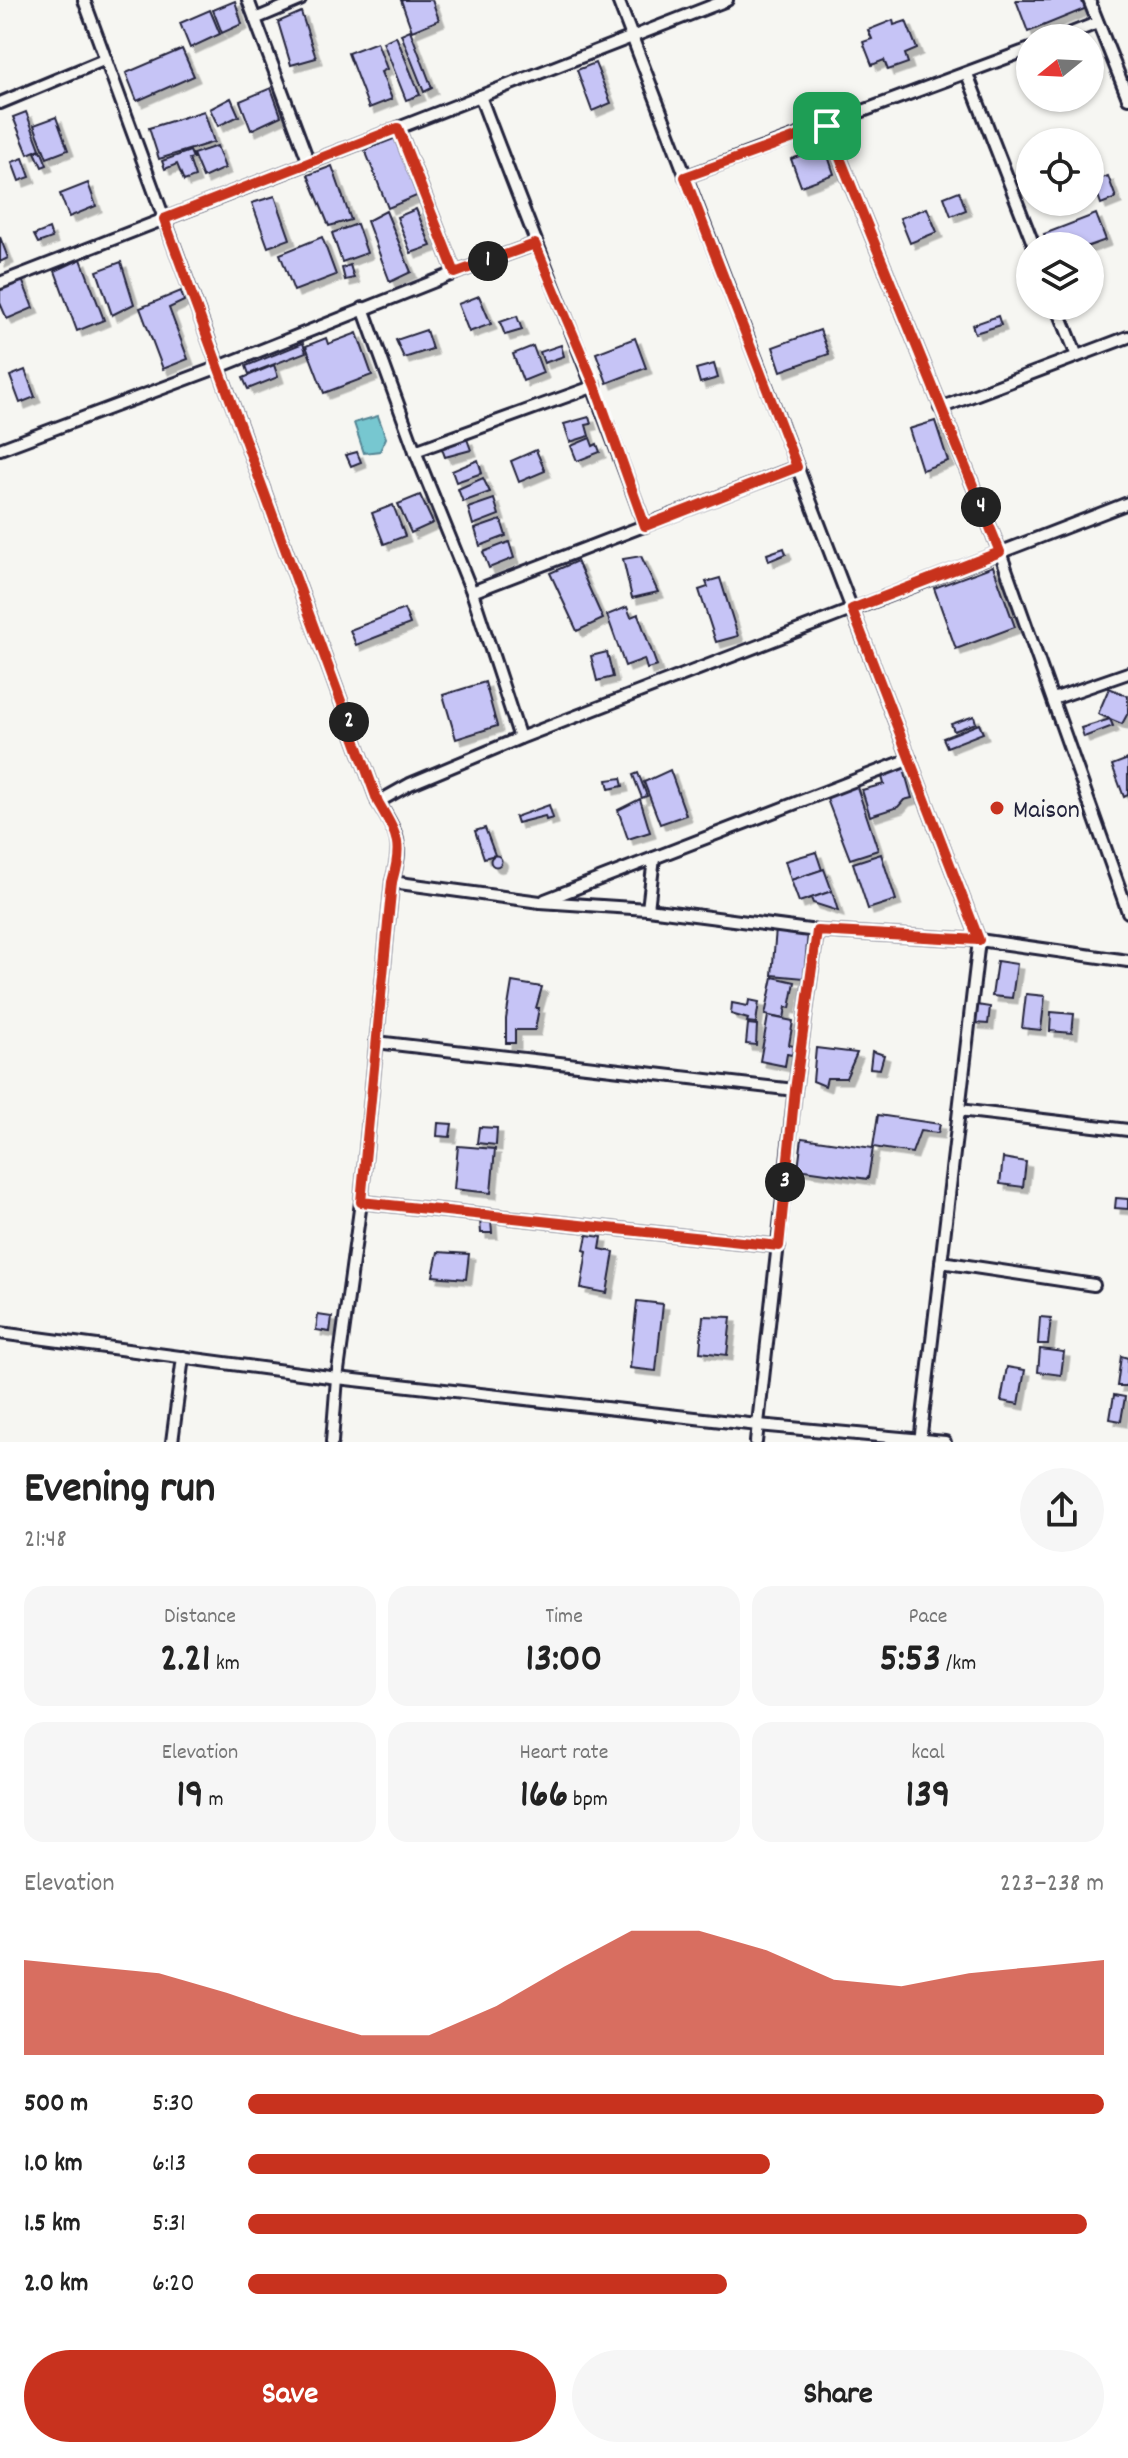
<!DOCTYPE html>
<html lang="en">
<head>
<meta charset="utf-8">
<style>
	:root { --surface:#fff; --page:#f6f6f6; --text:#222; --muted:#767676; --accent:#c8321e }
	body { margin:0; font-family:Dekko,sans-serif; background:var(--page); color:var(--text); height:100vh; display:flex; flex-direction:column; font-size:30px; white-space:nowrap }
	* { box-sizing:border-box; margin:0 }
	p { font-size:26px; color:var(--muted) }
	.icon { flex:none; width:44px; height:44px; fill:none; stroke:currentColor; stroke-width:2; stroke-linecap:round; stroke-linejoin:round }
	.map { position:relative; height:1442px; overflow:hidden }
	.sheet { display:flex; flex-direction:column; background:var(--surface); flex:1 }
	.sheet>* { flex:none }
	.needle { width:52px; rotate:252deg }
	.fabs { position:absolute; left:1016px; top:24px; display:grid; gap:16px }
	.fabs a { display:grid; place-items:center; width:88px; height:88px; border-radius:50%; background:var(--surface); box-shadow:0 2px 6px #0004; font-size:40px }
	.pin { position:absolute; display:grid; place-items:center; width:68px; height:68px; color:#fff; margin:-34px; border-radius:16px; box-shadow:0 4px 12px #0006 }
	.km { position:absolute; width:40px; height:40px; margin:-20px; border-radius:50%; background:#222; color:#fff; font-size:22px; line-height:40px; text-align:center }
	.round { display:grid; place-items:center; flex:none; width:84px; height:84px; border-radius:42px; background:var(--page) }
	.overview { display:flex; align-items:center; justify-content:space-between; height:136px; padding:0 24px }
	h1 { font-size:44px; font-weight:700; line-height:60px }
	.figures { display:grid; grid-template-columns:repeat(3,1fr); gap:12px; height:136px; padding:8px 24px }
	.figures div { display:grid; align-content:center; border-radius:20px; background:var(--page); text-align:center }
	.figures b { font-size:40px; font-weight:700 }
	.figures small { font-size:22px; font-weight:400 }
	.figures p { font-size:22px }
	.chart { height:224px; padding:16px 24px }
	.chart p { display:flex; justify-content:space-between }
	.chart svg { width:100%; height:144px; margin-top:8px; fill:var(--accent); opacity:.7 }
	.button { display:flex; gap:16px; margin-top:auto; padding:16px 24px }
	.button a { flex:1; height:92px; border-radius:48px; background:var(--accent); color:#fff; font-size:32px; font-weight:700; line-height:92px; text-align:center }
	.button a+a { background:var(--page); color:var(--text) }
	ul { padding:0 24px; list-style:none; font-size:26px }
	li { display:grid; grid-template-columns:128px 96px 1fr; align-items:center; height:60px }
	li i { height:20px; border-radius:10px; background:var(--accent) }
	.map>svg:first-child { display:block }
	.water { fill:#77c7d0; stroke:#558594; stroke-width:2 }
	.building { fill:#c6c4f6; stroke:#22223b; stroke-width:2; filter:url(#shadow) }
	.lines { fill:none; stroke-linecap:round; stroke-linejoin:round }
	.street-casing { stroke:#22223b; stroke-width:16 }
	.street { stroke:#f6f6f2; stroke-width:10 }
	.route-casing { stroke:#fff; stroke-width:16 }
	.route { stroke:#c8321e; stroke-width:10 }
	.poi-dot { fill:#c8321e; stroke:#f6f6f2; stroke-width:3 }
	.labels { text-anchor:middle; stroke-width:6; stroke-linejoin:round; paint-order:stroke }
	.poi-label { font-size:26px; fill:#22223b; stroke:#f6f6f2; text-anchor:start }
</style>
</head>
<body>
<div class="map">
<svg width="1128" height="1442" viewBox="0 0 1128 1442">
	<defs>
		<filter id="shadow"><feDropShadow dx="5.5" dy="5.5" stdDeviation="0" flood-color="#0004"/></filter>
	</defs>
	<rect width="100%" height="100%" fill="#f6f6f2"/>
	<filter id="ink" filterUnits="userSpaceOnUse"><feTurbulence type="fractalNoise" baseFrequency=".0125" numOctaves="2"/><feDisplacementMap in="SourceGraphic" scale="16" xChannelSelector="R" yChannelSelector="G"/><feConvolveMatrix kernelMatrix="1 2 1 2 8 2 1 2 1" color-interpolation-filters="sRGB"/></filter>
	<g filter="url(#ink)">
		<!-- water -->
		<polygon class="water" points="378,416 386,438 380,451 364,453 354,423"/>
		<!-- building -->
		<g class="building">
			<polygon points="401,0 432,0 439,20 412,31"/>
			<polygon points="1016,0 1084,0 1087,8 1028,32"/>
			<polygon points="235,1 242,24 222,33 213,10"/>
			<polygon points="210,10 220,34 190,48 180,23"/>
			<polygon points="301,12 316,58 291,65 278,22"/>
			<polygon points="893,20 894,25 906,21 917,49 905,54 908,63 888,70 884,60 872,65 863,42 872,39 868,30"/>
			<polygon points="410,30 432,88 424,92 401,34"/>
			<polygon points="396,36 420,95 406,100 383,42"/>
			<polygon points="377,42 387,69 381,72 392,99 369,108 348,53"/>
			<polygon points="182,49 194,76 137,101 126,73"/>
			<polygon points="595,63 611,103 592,111 577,70"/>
			<polygon points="271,88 281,116 251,130 240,101"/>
			<polygon points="231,98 239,116 218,126 210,109"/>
			<polygon points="204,111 214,142 159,159 149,128"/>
			<polygon points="26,112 40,149 28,154 13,117"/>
			<polygon points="56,117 68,150 47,158 34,125"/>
			<polygon points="396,138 419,195 388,208 365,150"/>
			<polygon points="217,146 225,168 203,178 193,154"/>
			<polygon points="825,147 834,174 801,186 791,159"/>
			<polygon points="41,150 47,165 42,167 35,152"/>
			<polygon points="190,151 193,158 189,159 195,177 184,181 177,164 165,169 162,161"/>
			<polygon points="23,158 30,177 19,181 12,162"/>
			<polygon points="332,166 351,220 329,226 308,175"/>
			<polygon points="1108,176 1116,198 1101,204 1093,181"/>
			<polygon points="88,183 96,206 69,217 60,194"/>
			<polygon points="959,191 966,210 951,216 944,197"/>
			<polygon points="275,196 290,239 268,247 252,203"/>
			<polygon points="927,208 937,232 910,243 900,218"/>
			<polygon points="416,209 431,246 411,253 397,217"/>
			<polygon points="386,211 411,272 390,282 367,221"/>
			<polygon points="1096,214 1106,240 1089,246 1049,246 1044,234"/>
			<polygon points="357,224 367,253 342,262 332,233"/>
			<polygon points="49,229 52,238 38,243 34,235"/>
			<polygon points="0,237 8,258 0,262"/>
			<polygon points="322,237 336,275 294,291 280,254"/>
			<polygon points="81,259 104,320 77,331 55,271"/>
			<polygon points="121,262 134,304 112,315 97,271"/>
			<polygon points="350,265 354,278 345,280 342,268"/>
			<polygon points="21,277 33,308 7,319 0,303 0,286"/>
			<polygon points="181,291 184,301 169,308 188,359 163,369 140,308"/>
			<polygon points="479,296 491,324 469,332 458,304"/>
			<polygon points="517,316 522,330 505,335 500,322"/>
			<polygon points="998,316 1001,325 975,333 972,325"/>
			<polygon points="426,330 432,349 404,358 396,340"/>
			<polygon points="820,330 829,354 781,371 773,347"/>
			<polygon points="357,333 372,375 324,393 306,346 326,338 328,344"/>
			<polygon points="635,338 646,368 607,383 596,353"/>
			<polygon points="303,343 306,352 249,374 246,366"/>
			<polygon points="561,345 564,356 544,363 540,352"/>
			<polygon points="533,346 543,373 523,381 513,354"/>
			<polygon points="714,364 718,378 700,383 696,369"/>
			<polygon points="274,365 278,377 248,389 243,378"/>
			<polygon points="25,370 35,397 20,403 10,376"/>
			<polygon points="589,417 591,424 586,425 589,436 570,442 564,424"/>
			<polygon points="935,421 948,461 922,470 909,429"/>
			<polygon points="590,438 593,446 597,444 600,452 577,461 571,446"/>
			<polygon points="467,439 471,450 445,457 441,446"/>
			<polygon points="536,450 545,471 519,482 511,461"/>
			<polygon points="357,452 361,462 351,466 346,455"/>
			<polygon points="478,460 482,473 456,482 452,471"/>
			<polygon points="483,478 490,492 463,502 458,489"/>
			<polygon points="420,495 433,523 411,533 398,504"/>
			<polygon points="494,499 499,515 473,525 468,508"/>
			<polygon points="393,505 405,536 384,544 372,513"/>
			<polygon points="501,520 506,536 480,546 475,529"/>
			<polygon points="509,542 514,558 489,568 483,552"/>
			<polygon points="784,548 786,554 769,561 767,554"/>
			<polygon points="641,556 658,592 632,598 623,559"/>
			<polygon points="577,561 603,619 577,631 550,573"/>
			<polygon points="993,566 1015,627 956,649 934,588"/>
			<polygon points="720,578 738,636 716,642 699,590 708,587 706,582"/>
			<polygon points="627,607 631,617 638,614 657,666 647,669 644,659 625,666 607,615"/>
			<polygon points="404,609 410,624 356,645 350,630"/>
			<polygon points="607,652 613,677 597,681 591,656"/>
			<polygon points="485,682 497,726 456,739 443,695"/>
			<polygon points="1109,688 1128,696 1128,713 1122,724 1098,714"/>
			<polygon points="974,716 976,723 954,731 951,724"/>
			<polygon points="1110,719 1113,726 1084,737 1081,728"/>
			<polygon points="979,724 983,733 947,747 943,738"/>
			<polygon points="1128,759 1128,795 1124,797 1112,765"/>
			<polygon points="907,765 909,772 905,773 912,798 904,800 898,807 870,816 862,790 884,784 881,773"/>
			<polygon points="670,770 686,815 660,824 644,782"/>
			<polygon points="638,773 647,796 642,798 633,775"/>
			<polygon points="621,778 623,786 609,789 607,780"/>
			<polygon points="856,784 878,850 850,859 825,794"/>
			<polygon points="640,799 650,832 628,839 618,810"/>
			<polygon points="549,805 553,818 546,820 545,816 517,823 515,817"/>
			<polygon points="485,828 495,855 484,858 475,831"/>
			<polygon points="816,852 822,870 791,880 785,861"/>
			<polygon points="881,854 896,900 868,909 853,863"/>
			<circle cx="496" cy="861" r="5.5"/>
			<polygon points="824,869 832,891 799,902 791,880"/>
			<polygon points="832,891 838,911 813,903 811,898"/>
			<polygon points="776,929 808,932 804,978 772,975"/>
			<polygon points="997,961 1017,964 1012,998 992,996"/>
			<polygon points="773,977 795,982 790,1008 786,1007 784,1019 765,1015"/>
			<polygon points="512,982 542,987 536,1008 539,1008 535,1030 515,1030 515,1043 506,1043 506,1019"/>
			<polygon points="1026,994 1045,996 1041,1030 1022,1028"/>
			<polygon points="749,1000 759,1002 756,1023 747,1022 748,1019 731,1014 732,1003 748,1006"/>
			<polygon points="977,1005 990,1007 988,1024 974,1023"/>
			<polygon points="1051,1012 1074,1014 1072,1033 1050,1031"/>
			<polygon points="768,1016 793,1021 789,1045 794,1046 792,1055 787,1054 785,1066 760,1061"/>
			<polygon points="748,1024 757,1025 756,1045 746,1044"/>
			<polygon points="816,1048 857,1053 846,1078 827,1078 825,1086 813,1081"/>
			<polygon points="872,1051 884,1055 880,1069 870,1068"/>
			<polygon points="878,1115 940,1124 938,1133 920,1131 912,1153 873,1147"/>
			<polygon points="438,1123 452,1124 450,1137 437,1136"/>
			<polygon points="479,1127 497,1128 496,1145 477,1143"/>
			<polygon points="802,1138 873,1148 868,1179 798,1169"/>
			<polygon points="458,1146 495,1149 491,1193 454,1189"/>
			<polygon points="1003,1158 1026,1162 1023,1187 1000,1184"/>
			<polygon points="1116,1198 1128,1199 1128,1209 1115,1208"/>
			<polygon points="480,1220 491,1220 492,1233 481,1233"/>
			<polygon points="587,1235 602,1237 600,1249 614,1252 607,1293 581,1288 587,1251 584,1250"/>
			<polygon points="438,1252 469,1254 466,1279 433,1276"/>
			<polygon points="637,1301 663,1304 656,1371 630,1368"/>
			<polygon points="318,1315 332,1317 330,1332 316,1330"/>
			<polygon points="703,1316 731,1317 727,1355 700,1352"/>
			<polygon points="1040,1317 1051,1318 1048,1344 1038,1344"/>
			<polygon points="1040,1349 1064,1352 1061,1375 1038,1372"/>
			<polygon points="1121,1356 1128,1358 1127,1386 1117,1386"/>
			<polygon points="1007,1367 1025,1370 1019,1404 1001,1401"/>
			<polygon points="1114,1395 1125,1397 1121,1421 1110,1419"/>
		</g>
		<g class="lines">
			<defs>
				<g id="street">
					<path d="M 84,0 L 378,802 C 399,837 403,843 392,882 L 361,1202 L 337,1378 L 332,1442"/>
					<polyline points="248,0 309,163"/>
					<polyline points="618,0 979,940 920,1442"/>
					<polyline points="1089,0 1128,98"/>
					<polyline points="255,19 300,0"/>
					<polyline points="1059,38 1097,23"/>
					<polyline points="967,74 1034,246"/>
					<path d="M 480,96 C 534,240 593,381 645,526"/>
					<polyline points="0,103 106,59"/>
					<polyline points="827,126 1000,552 1128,912"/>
					<polyline points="398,128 455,273"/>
					<polyline points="685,177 1030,49"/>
					<polyline points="0,283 727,0"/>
					<polyline points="1057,306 1077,356"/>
					<polyline points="363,308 415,451 472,592 520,738"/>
					<polyline points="940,408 1128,337"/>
					<polyline points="0,449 219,367 455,273 535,244"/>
					<polyline points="415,451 595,386"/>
					<polyline points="472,592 797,467"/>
					<polyline points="1053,699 1128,673"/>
					<polyline points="378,802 410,784 520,738 1128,503"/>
					<polyline points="392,882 540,902 648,909 817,931 979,940 1128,961"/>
					<polyline points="545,900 910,759"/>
					<polyline points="648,909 654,858"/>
					<polyline points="376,1042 795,1090"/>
					<polyline points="959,1110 1128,1130"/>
					<polyline points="361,1202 779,1246"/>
					<polyline points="941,1262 1094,1285"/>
					<polyline points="0,1333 337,1378 758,1425 945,1442"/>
					<polyline points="172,1442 183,1357"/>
					<polyline points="756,1442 795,1090 817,931"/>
				</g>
			</defs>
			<!-- street casing -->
			<use href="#street" class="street-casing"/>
			<!-- street -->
			<use href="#street" class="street"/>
		</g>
	</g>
	<g class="lines" filter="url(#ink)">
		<defs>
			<path id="route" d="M 827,126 L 1000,552 L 852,609 L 979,940 L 817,931 L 795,1090 L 779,1246 L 361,1202 L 392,882 C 403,843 398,837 378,802 L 164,219 L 398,128 L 455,273 L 535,244 L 595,386 L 645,526 L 797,467 L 685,177 Z"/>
		</defs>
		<!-- route casing -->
		<use href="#route" class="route-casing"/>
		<!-- route -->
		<use href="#route" class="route"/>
	</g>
	<!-- markers -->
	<circle class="poi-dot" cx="997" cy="808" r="8"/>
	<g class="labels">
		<!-- poi labels -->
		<g class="poi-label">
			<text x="1013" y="817">Maison</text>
		</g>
	</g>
</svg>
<div class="fabs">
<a><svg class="needle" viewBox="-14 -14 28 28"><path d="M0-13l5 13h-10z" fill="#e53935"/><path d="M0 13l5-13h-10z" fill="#767676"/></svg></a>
<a><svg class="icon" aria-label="locate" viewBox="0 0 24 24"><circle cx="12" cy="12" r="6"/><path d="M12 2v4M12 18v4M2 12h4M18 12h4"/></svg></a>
<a><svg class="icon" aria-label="layers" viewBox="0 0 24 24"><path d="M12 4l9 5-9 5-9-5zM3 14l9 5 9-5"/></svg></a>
</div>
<div class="pin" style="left:827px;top:126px;background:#1e9e55"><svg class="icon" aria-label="arrive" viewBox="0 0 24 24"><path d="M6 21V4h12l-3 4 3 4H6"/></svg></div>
<b class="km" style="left:488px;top:261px">1</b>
<b class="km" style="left:349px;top:722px">2</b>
<b class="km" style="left:785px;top:1182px">3</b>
<b class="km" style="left:981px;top:507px">4</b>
</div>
<section class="sheet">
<div class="overview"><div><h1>Evening run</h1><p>21:48</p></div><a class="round"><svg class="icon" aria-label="share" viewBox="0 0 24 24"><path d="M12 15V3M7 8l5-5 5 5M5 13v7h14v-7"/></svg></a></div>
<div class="figures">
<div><p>Distance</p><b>2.21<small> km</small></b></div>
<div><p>Time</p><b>13:00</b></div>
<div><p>Pace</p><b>5:53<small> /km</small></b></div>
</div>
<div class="figures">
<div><p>Elevation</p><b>19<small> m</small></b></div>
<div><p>Heart rate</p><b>166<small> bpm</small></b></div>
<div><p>kcal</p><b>139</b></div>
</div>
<div class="chart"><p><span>Elevation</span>223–238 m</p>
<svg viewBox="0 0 160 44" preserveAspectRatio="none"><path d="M0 44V15L10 17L20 19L30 25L40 32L50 38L60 38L70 29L80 17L90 6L100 6L110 12L120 21L130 23L140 19L150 17L160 15V44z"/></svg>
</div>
<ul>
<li><b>500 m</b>5:30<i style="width:100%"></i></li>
<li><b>1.0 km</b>6:13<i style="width:61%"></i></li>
<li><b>1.5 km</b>5:31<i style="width:98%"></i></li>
<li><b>2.0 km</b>6:20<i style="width:56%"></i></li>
</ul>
<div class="button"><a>Save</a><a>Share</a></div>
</section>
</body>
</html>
